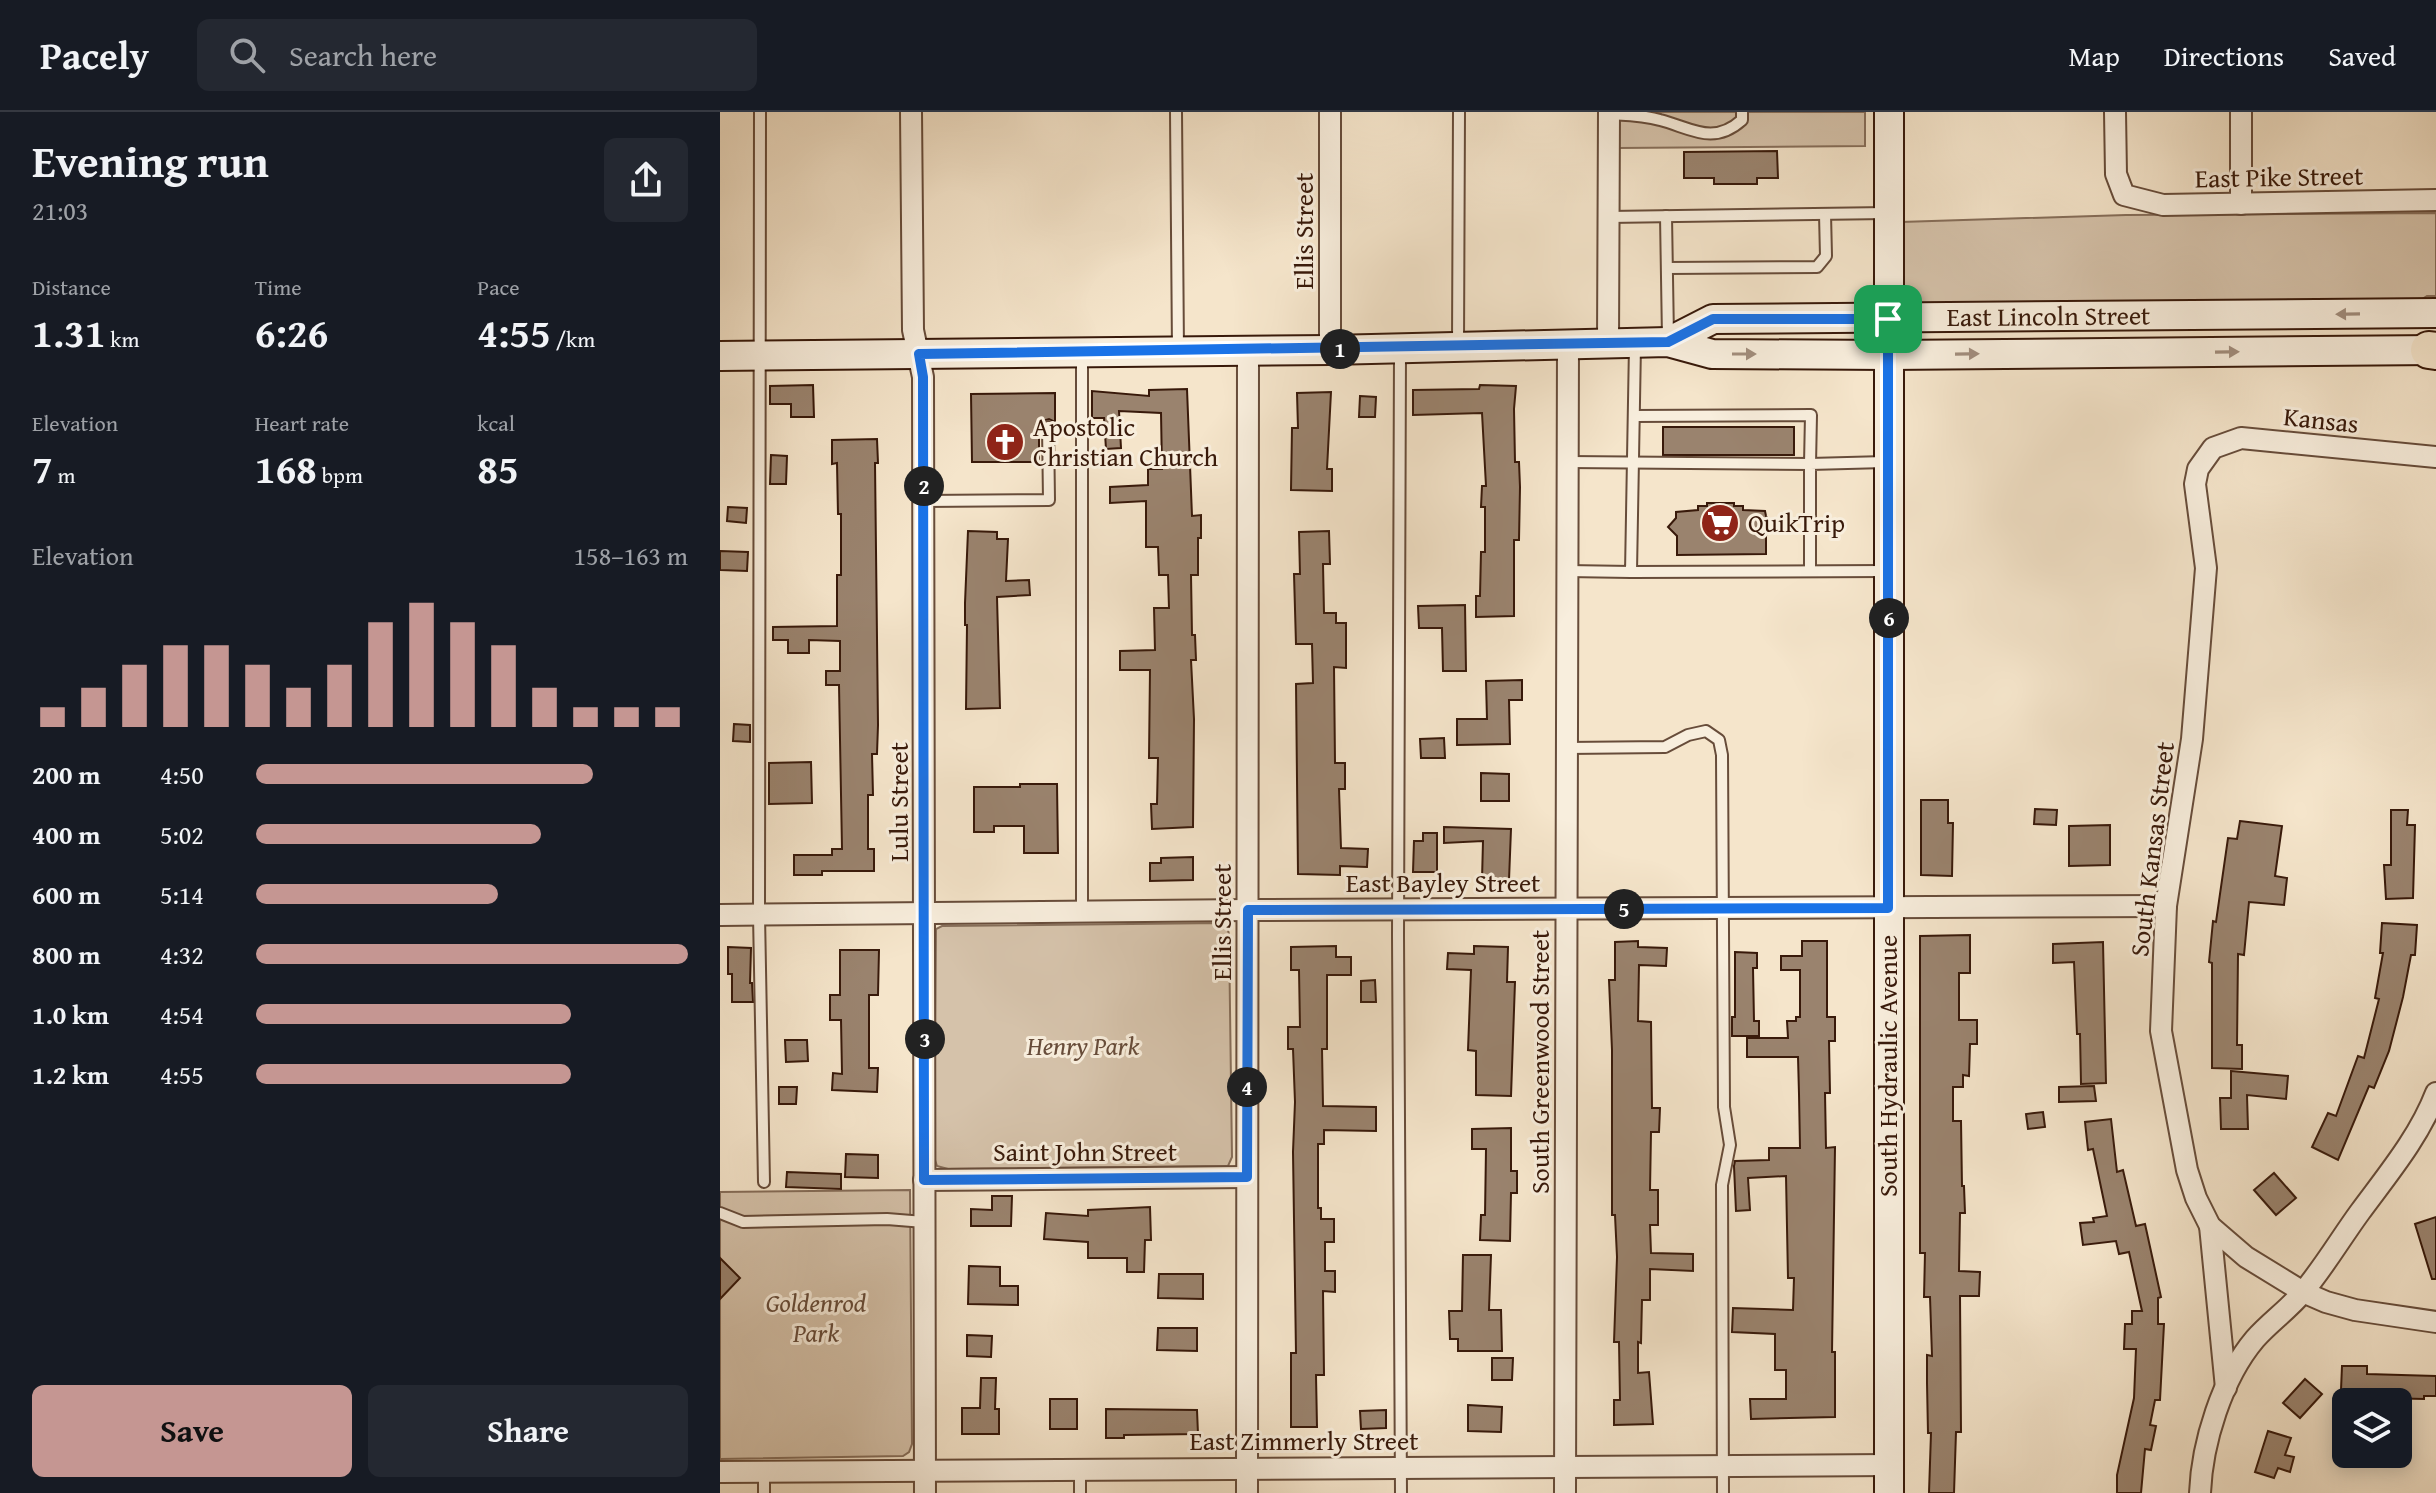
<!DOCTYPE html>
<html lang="en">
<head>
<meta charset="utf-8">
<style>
	:root { --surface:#171b24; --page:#242831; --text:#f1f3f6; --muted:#9ea1a6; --line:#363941; --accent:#c59692 }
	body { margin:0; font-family:"Gentium Book Plus",serif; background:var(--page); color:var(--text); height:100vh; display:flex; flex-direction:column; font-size:30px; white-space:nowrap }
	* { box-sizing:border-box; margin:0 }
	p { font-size:26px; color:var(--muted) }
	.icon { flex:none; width:44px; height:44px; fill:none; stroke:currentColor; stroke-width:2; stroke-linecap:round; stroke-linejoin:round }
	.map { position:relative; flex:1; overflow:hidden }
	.details { display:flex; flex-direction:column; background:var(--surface); width:720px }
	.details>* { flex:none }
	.tools { position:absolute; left:1612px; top:1276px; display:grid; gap:16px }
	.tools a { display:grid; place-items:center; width:80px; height:80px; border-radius:12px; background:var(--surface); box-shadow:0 4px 20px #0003; font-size:40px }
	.pin { position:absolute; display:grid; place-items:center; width:68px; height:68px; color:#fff; margin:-34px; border-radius:16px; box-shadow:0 4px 12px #0006 }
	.km { position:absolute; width:40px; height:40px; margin:-20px; border-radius:50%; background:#222; color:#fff; font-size:22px; line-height:40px; text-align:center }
	.round { display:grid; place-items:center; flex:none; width:84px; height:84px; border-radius:12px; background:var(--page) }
	.summary { display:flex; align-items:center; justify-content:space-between; height:136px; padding:0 32px }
	h1 { font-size:44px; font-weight:700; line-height:60px }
	.stats { display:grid; grid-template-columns:repeat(3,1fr); gap:12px; height:136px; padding:8px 32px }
	.stats div { display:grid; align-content:center }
	.stats b { font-size:40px; font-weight:700 }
	.stats small { font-size:22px; font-weight:400 }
	.stats p { font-size:22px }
	.chart { height:224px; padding:16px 32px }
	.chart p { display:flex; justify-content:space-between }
	.chart svg { width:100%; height:144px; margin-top:8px; stroke:var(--accent); stroke-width:6 }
	.primary-button { display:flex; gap:16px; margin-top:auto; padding:16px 32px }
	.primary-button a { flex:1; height:92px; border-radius:12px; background:var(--accent); color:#111; font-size:32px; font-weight:700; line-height:92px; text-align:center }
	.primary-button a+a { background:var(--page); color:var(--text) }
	ul { padding:0 32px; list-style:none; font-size:26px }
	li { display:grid; grid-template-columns:128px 96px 1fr; align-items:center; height:60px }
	li i { height:20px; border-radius:10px; background:var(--accent) }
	header { display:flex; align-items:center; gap:48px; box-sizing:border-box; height:112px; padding:0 40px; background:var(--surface); border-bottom:2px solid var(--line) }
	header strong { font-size:38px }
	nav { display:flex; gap:44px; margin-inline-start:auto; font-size:28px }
	.search { width:560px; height:72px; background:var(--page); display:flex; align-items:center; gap:20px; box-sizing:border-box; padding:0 28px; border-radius:12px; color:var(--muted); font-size:30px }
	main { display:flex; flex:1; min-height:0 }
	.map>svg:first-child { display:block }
	.green { fill:#d5c2aa; stroke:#866e5a; stroke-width:2 }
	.building { fill:#9a836e; stroke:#38190a; stroke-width:2 }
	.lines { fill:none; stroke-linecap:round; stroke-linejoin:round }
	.lane-casing { stroke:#674c3a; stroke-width:14 }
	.street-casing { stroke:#674c3a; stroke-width:24 }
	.secondary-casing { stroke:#38190a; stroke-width:32 }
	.highway-casing { stroke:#38190a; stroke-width:40 }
	.lane { stroke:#f8eedd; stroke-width:10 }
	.street { stroke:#f8eedd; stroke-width:20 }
	.secondary { stroke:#f8eedd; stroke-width:28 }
	.highway { stroke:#f5e5cb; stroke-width:36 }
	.oneway { fill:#a28e7e }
	.route-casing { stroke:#fff; stroke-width:16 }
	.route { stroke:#1a73e8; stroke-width:10 }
	.labels { text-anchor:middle; stroke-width:6; stroke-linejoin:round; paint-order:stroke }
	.street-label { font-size:26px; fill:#38190a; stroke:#f8eedd }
	.poi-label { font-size:26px; fill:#38190a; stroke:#f8eedd; text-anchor:start }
	.park-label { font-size:26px; font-style:italic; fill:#674c3a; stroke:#f8eedd }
</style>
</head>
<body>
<header>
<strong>Pacely</strong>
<div class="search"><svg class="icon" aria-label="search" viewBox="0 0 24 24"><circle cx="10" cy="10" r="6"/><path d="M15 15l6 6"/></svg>Search here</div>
<nav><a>Map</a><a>Directions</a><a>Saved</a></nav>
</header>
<main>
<section class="details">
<div class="summary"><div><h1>Evening run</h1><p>21:03</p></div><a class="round"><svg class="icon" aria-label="share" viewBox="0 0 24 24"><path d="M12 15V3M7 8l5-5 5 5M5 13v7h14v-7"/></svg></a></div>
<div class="stats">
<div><p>Distance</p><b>1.31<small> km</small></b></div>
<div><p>Time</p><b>6:26</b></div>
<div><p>Pace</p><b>4:55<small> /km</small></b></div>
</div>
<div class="stats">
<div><p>Elevation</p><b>7<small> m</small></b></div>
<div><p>Heart rate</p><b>168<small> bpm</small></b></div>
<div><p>kcal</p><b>85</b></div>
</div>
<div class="chart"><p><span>Elevation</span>158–163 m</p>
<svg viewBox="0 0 160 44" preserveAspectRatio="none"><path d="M5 44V38M15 44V32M25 44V25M35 44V19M45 44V19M55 44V25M65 44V32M75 44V25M85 44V12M95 44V6M105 44V12M115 44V19M125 44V32M135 44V38M145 44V38M155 44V38"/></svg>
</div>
<ul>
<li><b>200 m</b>4:50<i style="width:78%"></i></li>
<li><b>400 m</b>5:02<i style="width:66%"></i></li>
<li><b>600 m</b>5:14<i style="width:56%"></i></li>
<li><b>800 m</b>4:32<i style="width:100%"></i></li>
<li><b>1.0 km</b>4:54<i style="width:73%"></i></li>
<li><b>1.2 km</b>4:55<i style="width:73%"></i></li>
</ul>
<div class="primary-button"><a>Save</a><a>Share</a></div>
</section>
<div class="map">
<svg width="1716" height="1381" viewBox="0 0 1716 1381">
	<rect width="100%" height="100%" fill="#f5e5cb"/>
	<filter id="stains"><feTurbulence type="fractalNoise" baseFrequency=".0025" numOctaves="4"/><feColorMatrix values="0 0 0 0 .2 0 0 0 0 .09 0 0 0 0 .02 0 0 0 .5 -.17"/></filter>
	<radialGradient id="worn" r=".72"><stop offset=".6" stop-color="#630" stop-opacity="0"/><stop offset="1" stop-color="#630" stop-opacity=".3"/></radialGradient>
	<!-- green -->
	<g class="green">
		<polygon points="899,0 1145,0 1145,34 899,36"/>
		<polygon points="1716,101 1716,184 1707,184 1699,189 1202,192 1192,186 1183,175 1181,110 1406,103"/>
		<polygon points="502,811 507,815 509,822 512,1045 508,1054 228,1057 217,1054 214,1045 216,817 222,814"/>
		<polygon points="190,1078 192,1332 189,1340 183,1344 0,1347 0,1080"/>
	</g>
	<!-- building -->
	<g class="building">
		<polygon points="1057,39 1058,66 1037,66 1037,72 994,72 994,66 964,66 964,40"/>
		<polygon points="93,273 94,305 71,305 71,292 50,292 50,274"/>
		<polygon points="760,273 796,274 794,297 795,350 799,350 800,375 799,428 794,428 794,504 756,505 756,484 760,484 761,440 765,440 765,395 761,395 762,374 766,374 762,301 693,303 693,278 759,277"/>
		<polygon points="467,277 472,404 481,403 481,426 478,426 478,463 471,463 472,523 475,523 476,548 471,548 474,607 473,715 432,717 431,692 437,692 438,646 429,646 430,558 400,558 400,539 435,538 434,496 449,496 448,463 439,463 438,435 426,435 426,389 390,391 390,375 428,373 428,357 442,357 441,301 399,299 401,336 386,337 384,306 372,306 372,279 429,284 429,278"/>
		<polygon points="611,280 607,357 612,357 612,379 571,378 572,316 578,316 577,281"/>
		<polygon points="335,281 335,310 329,307 319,310 319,350 252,350 251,282"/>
		<polygon points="640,284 656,285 655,305 639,305"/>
		<rect x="943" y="315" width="131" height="28"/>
		<polygon points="157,327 158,351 155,351 158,613 157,642 152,642 153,683 148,683 148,737 154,737 154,759 102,759 102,763 74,763 74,743 112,743 112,737 122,737 119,573 106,573 106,559 120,559 120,529 89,528 89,541 68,541 68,528 53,528 53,515 117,514 117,463 121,463 121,402 118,402 117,351 112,352 112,328"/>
		<polygon points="51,343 67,344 66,372 50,372"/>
		<polygon points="987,391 1014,391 1014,394 1023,394 1023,398 1045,399 1046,404 1054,414 1046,423 1046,442 957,443 957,424 948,415 956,406 956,400 978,398 978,394 987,394"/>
		<polygon points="8,395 27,396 26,411 7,409"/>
		<polygon points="248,419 277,420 277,427 288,427 286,469 309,468 310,483 277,485 280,596 246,597 247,513 245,513 245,491"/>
		<polygon points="609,419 610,452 603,452 604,501 616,501 616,511 626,511 626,556 614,555 615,651 625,651 625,677 619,677 621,736 648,737 647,755 620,754 620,763 578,762 576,572 593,571 592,532 576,532 574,462 580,462 579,420"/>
		<polygon points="0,439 28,440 27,459 0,458"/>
		<polygon points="745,493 746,559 723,559 722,516 699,516 698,494"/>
		<polygon points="802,568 802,588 789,588 790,632 737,633 737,607 767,607 766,569"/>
		<polygon points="14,612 30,613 30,630 13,629"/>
		<polygon points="724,626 725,646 701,646 700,627"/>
		<polygon points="91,650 92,691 49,692 49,651"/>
		<polygon points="761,661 789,662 789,689 761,689"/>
		<polygon points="300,672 337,672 338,741 304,741 304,714 274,714 274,720 254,720 254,675 300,675"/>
		<polygon points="1201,688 1228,688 1228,711 1233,711 1232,764 1201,763"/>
		<polygon points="1315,697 1337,698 1336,713 1314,712"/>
		<polygon points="1671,698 1688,698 1687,713 1695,713 1693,786 1666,787 1664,753 1671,753"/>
		<polygon points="1520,709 1562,714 1555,764 1567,766 1564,793 1529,790 1524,843 1518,842 1517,933 1522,933 1522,957 1492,956 1492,851 1489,850 1493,809 1496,810 1508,726 1517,727"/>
		<polygon points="1390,713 1390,753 1349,754 1349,714"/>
		<polygon points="724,715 791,717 789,768 762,768 763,729 724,731"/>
		<polygon points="703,721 717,721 717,760 693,760 694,729 703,729"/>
		<polygon points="473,745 473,768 430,769 430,751 441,751 441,746"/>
		<polygon points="1662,811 1697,813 1695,843 1691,843 1683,885 1669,939 1654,976 1649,974 1618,1048 1592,1035 1608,1001 1616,1004 1638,944 1644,946 1659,887 1655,886 1663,841 1660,841"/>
		<polygon points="1250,823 1250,861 1239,861 1239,908 1257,908 1257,932 1250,932 1249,964 1243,963 1243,975 1233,975 1233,1009 1241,1009 1242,1074 1244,1074 1245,1101 1240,1101 1239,1159 1260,1160 1259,1184 1240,1184 1241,1320 1236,1320 1234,1381 1209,1381 1211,1321 1208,1321 1207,1271 1207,1243 1212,1244 1210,1185 1204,1185 1205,1141 1200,1141 1200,824"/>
		<polygon points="918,829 918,835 947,836 946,854 919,853 918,909 931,910 932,996 940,996 939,1020 931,1020 930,1078 938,1078 938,1113 930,1113 931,1141 973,1142 973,1159 930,1157 930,1188 922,1188 921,1231 918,1230 918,1261 929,1260 933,1312 894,1313 894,1288 900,1288 899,1230 894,1230 897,1145 895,1103 892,1103 892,938 889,868 895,868 895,830"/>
		<polygon points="1082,829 1107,829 1107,905 1115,905 1115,929 1109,929 1110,981 1105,981 1106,1036 1115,1035 1112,1240 1115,1240 1115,1305 1031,1307 1030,1287 1066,1287 1066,1258 1055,1258 1055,1222 1012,1220 1013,1196 1073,1198 1074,1166 1068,1166 1066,1064 1028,1066 1030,1098 1016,1099 1014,1054 1015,1049 1049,1048 1049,1036 1080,1036 1079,982 1078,945 1027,945 1027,926 1068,926 1067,909 1076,909 1076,905 1080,905 1080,858 1061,858 1061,844 1082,844"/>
		<polygon points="1383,830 1386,971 1361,972 1360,922 1357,922 1354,850 1333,851 1333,832"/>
		<polygon points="616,834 616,845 631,845 631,863 607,863 607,937 602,937 603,994 656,995 656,1019 604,1018 604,1032 598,1032 598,1096 601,1096 601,1107 614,1107 614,1130 605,1130 605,1159 615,1159 615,1180 603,1179 604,1263 596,1263 597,1315 571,1315 571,1241 576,1241 573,1040 575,990 573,937 568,937 568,915 580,915 579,858 571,858 571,835"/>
		<polygon points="754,834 788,835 787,870 795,870 791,984 756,983 756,939 748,938 751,858 727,857 728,841 754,842"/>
		<polygon points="8,835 31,836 30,871 32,871 33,890 12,890 12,862 8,862"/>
		<polygon points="120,838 159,838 158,883 149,883 149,956 158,956 157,980 112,978 113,961 122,962 121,908 110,908 110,883 120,883"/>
		<polygon points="1015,840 1037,841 1037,856 1033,856 1034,909 1039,909 1039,924 1012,924 1012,905 1015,905"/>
		<polygon points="655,868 656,890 641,890 641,869"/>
		<polygon points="65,928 87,928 88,949 66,950"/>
		<polygon points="1511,959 1568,964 1566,987 1527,983 1528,1017 1501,1017 1500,986 1511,986"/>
		<polygon points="1374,974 1376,989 1339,990 1339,975"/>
		<polygon points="59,975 77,975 76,992 59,992"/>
		<polygon points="1323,1000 1325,1015 1308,1017 1306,1002"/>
		<polygon points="1391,1007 1397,1060 1403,1058 1416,1114 1425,1112 1441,1185 1438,1186 1438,1212 1444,1212 1440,1288 1435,1288 1430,1313 1436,1314 1431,1338 1425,1337 1421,1381 1397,1381 1397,1363 1414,1286 1416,1237 1404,1237 1405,1212 1412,1212 1412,1199 1422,1199 1409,1140 1399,1142 1396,1129 1363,1133 1360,1111 1374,1110 1373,1106 1387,1104 1373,1037 1368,1038 1365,1010"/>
		<polygon points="791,1016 791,1059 797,1059 797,1081 791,1081 790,1129 760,1128 761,1103 765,1103 766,1037 752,1037 752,1017"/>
		<polygon points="126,1042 158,1043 158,1066 125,1065"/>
		<polygon points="67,1060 121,1062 121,1077 66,1075"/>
		<polygon points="1554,1061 1576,1086 1556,1103 1534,1078"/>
		<polygon points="272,1084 292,1084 291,1114 251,1114 251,1097 272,1098"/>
		<polygon points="430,1095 431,1128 425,1128 424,1160 407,1160 407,1146 368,1146 368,1130 324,1127 326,1101 368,1104 368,1098"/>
		<polygon points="1716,1105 1716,1167 1712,1167 1695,1112"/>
		<polygon points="743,1143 771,1143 769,1198 781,1198 782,1239 738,1239 738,1227 730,1227 729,1199 742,1199"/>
		<polygon points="0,1146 20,1166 0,1187"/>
		<polygon points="249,1154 280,1155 280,1174 298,1174 298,1193 248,1192"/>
		<polygon points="439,1162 483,1162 483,1187 438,1186"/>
		<polygon points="438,1216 477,1216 477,1239 437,1238"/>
		<polygon points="247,1223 272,1224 271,1245 247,1244"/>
		<polygon points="772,1246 793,1246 792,1268 772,1268"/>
		<polygon points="1622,1254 1647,1254 1647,1262 1716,1264 1716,1284 1704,1284 1704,1287 1663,1286 1663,1279 1621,1278"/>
		<polygon points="261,1266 276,1266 275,1297 279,1297 279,1322 242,1322 242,1296 260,1296"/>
		<polygon points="1585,1267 1602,1282 1580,1306 1563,1291"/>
		<rect x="330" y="1287" width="27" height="30"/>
		<polygon points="748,1293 782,1295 781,1320 748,1319"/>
		<polygon points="386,1297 477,1298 478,1322 404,1323 404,1326 386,1326"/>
		<polygon points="666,1298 666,1316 641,1317 640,1299"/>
		<polygon points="1548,1319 1571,1326 1565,1343 1574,1345 1570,1360 1558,1356 1554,1366 1535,1360"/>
	</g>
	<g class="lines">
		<defs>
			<g id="lane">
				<polyline points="40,0 39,803 44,1070"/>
				<polyline points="456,0 458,238"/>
				<path d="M 889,2 C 906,3 923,3 940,8 C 971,16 993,34 1022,8 L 1022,0"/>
				<polyline points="946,104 948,226"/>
				<polyline points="889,105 1167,101"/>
				<polyline points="947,156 1097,155 1106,144 1105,102"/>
				<polyline points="738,232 739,0"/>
				<polyline points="680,239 678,823 681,1381"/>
				<polyline points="362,242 362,800"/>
				<polyline points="848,350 1090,352 1091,303 914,304"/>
				<polyline points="204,389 329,388 328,315"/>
				<polyline points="847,459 911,460 915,233"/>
				<polyline points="1090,459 1090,352 1165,350"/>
				<polyline points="911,460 1165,459"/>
				<polyline points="847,636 945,635 968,623 986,619 999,628 1002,643 1004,995 1010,1033 1002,1073 1003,1381"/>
				<polyline points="0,1101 23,1110 167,1107 204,1110"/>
				<polyline points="360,1357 360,1381"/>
				<polyline points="44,1360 44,1381"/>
			</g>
			<g id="street">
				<polyline points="191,0 193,218 203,265 205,1381"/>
				<polyline points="1395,0 1396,62 1404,83 1443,93 1716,88"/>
				<polyline points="1521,0 1521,92"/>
				<polyline points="888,231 889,0"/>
				<polyline points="610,238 610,0"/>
				<polyline points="1716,345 1521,326 1493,336 1478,357 1475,372 1486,456 1472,627 1446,794 1441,919 1467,1058 1476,1086 1490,1114 1526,1145 1583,1180 1606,1190 1635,1198 1716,1210"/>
				<polyline points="0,803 528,798 1446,794"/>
				<polyline points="204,1068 527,1065"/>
				<polyline points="1490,1114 1506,1276"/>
				<polyline points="0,1360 1169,1353"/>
				<polyline points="527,1381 528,238"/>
				<polyline points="845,1381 848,232"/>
				<path d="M 1480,1381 C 1482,1331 1502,1266 1535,1227 C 1550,1210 1569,1197 1583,1180 C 1604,1155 1621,1126 1640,1100 C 1668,1062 1699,1025 1716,981"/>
			</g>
			<g id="secondary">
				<polyline points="1169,0 1169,1381"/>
				<path id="s1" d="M 948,230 L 993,207 L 1716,201"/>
				<polyline points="0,244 610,238 948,230 992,242 1169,243 1716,238"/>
			</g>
			<polyline id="highway" points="1709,238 1716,239"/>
		</defs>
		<!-- lane casing -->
		<use href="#lane" class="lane-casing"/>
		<!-- street casing -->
		<use href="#street" class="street-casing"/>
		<!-- secondary casing -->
		<use href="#secondary" class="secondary-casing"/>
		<!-- highway casing -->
		<use href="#highway" class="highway-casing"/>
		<!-- lane -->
		<use href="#lane" class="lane"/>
		<!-- street -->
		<use href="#street" class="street"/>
		<!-- secondary -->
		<use href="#secondary" class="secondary"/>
		<!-- highway -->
		<use href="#highway" class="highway"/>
	</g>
	<!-- one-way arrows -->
	<defs><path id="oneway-solid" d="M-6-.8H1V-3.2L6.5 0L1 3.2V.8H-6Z" transform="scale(2)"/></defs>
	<g class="oneway">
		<use href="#oneway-solid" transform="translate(1628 202) rotate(179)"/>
		<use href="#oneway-solid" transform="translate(1507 240) rotate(-1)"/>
		<use href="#oneway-solid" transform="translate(1024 242)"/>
		<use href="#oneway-solid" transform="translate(1247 242) rotate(-1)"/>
	</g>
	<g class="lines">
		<defs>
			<polygon id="route" points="993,207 1168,207 1168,796 528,798 527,1065 204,1068 203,265 199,242 948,230"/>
		</defs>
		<!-- route casing -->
		<use href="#route" class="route-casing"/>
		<!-- route -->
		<use href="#route" class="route"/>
	</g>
	<!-- icons -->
	<defs>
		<symbol id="church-disc" viewBox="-11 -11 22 22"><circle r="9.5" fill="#8f2418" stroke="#f8eedd"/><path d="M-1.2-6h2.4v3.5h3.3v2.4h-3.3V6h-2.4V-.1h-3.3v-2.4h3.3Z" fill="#fff"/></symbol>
		<symbol id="supermarket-disc" viewBox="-11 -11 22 22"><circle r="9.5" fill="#8f2418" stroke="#f8eedd"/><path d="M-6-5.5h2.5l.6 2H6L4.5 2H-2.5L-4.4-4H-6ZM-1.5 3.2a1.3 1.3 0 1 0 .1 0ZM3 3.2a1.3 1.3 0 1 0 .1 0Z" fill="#fff"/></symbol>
	</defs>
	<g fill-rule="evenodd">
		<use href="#church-disc" x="263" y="308" width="44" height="44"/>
		<use href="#supermarket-disc" x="978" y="389" width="44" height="44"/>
	</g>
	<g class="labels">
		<!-- street labels -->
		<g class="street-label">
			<text transform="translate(1559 65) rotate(-1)" y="9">East Pike Street</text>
			<text transform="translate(584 119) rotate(-90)" y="9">Ellis Street</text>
			<text dy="9" stroke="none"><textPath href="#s1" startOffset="386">East Lincoln Street</textPath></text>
			<text transform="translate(1601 308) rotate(6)" y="9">Kansas</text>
			<text transform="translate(179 690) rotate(-90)" y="9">Lulu Street</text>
			<text transform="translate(1432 737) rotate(-83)" y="9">South Kansas Street</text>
			<text x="723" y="780">East Bayley Street</text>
			<text transform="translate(502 810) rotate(-90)" y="9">Ellis Street</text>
			<text transform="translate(820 950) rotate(-90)" y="9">South Greenwood Street</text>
			<text transform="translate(1168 954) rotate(-90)" y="9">South Hydraulic Avenue</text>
			<text x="365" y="1049">Saint John Street</text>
			<text x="584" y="1338">East Zimmerly Street</text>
		</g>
		<!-- poi labels -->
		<g class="poi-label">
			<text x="313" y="324">Apostolic<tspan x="313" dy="30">Christian Church</tspan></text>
			<text x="1028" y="420">QuikTrip</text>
		</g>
		<!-- park labels -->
		<g class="park-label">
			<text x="363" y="943">Henry Park</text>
			<text x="96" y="1200">Goldenrod<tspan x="96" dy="30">Park</tspan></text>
		</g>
	</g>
	<rect width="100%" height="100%" filter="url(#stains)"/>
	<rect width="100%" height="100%" fill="url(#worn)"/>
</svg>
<div class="tools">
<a><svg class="icon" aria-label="layers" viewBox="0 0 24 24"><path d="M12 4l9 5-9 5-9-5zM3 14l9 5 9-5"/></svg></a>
</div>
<div class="pin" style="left:1168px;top:207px;background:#1e9e55"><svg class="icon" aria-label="arrive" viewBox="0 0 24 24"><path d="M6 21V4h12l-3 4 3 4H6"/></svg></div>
<b class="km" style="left:620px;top:237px">1</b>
<b class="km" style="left:204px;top:374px">2</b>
<b class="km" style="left:205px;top:927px">3</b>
<b class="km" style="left:527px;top:975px">4</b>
<b class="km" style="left:904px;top:797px">5</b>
<b class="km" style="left:1169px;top:506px">6</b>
</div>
</main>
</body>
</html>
